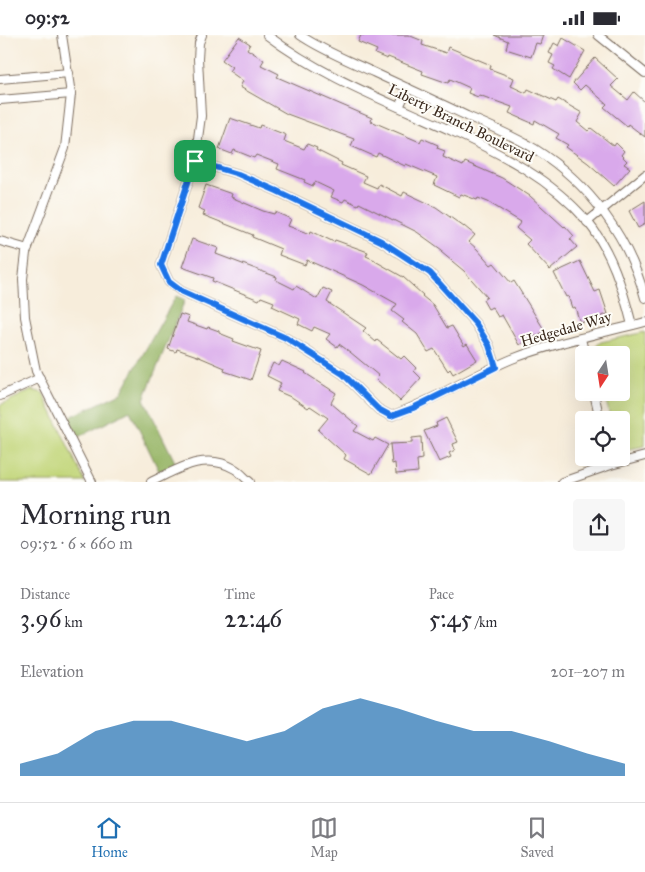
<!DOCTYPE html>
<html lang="en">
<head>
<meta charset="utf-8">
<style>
	:root { --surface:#fff; --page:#f7f7f7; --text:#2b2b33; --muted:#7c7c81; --line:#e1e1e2; --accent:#1f6fb2 }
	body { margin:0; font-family:"IM FELL Great Primer",serif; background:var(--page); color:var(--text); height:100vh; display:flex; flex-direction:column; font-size:19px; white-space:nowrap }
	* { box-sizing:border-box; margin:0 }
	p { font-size:16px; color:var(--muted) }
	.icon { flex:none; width:28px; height:28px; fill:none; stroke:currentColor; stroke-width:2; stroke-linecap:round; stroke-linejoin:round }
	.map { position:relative; height:447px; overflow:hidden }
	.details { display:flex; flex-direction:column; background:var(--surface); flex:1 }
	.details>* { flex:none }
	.needle { width:32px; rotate:192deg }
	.tools { position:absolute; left:575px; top:311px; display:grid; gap:10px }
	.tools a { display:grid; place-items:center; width:55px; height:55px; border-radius:5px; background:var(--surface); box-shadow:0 5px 20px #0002; font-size:25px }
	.pin { position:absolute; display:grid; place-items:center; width:42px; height:42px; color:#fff; margin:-21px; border-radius:10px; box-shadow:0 2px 8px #0006 }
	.round { display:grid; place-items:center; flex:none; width:52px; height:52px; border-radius:5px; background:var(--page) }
	.overview { display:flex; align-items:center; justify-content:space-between; height:85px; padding:0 20px }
	h1 { font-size:28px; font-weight:600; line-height:38px }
	.stats { display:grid; grid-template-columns:repeat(3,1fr); gap:8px; height:85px; padding:5px 20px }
	.stats div { display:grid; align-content:center }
	.stats b { font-size:25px; font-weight:600 }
	.stats small { font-size:14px; font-weight:400 }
	.stats p { font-size:14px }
	.chart { height:140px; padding:10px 20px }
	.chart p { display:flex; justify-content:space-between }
	.chart svg { width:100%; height:90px; margin-top:5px; fill:var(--accent); opacity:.7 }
	.status { display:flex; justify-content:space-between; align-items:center; height:35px; padding:0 25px; background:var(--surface); direction:ltr }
	.status svg { height:14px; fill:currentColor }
	.dock { display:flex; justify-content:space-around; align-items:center; height:70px; border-top:1px solid var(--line); background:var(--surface); font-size:14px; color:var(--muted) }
	.dock a { display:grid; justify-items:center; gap:2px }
	.dock .selected { color:var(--accent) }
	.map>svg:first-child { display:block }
	.green { fill:#c1d578; stroke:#7e804b }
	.forest { fill:#98b668; stroke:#6a7043 }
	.building { fill:#d9a9eb }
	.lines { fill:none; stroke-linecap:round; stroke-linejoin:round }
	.street-casing { stroke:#7d6e60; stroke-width:10 }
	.street { stroke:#fff; stroke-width:8 }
	.route-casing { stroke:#fff; stroke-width:10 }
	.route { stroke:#1a73e8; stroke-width:6 }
	.labels { text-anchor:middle; stroke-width:4; stroke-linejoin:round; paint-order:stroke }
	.street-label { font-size:15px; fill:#3b2a1e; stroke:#fdfcf7 }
</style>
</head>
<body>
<div class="status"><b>09:52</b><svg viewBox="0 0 49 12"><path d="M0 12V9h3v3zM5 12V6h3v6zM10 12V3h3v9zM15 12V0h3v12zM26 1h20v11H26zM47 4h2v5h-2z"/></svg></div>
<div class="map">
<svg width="645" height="447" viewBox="0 0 645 447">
	<rect width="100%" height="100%" fill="#fdfcf7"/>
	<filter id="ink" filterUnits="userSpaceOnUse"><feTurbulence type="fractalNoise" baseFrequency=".02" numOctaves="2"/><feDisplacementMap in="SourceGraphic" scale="10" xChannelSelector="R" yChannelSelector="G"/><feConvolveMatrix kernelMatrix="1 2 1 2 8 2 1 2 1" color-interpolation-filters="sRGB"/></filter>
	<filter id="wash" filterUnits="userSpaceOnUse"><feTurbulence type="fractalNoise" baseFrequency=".0096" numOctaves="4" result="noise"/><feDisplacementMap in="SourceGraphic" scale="20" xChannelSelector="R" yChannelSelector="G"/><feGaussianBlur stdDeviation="1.12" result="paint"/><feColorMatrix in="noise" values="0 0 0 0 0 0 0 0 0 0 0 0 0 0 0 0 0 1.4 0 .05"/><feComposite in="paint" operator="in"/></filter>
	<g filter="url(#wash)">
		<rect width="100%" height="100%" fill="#f7eddb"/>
		<!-- green -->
		<g class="green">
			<path d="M 645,297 L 645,411 L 624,415 L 621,414 L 621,385 L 611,385 L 604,358 L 621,358 L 621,320 L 596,320 C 594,314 596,310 601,307 Z"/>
			<polygon points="32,355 43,358 85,447 0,447 0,370"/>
		</g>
		<!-- forest -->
		<polygon class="forest" points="176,261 185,265 144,364 177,431 161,440 130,376 78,402 68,383 121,358"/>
		<g id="blocks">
			<!-- building -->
			<g class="building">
				<polygon points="361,0 408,0 423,6 422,10 446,18 448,12 491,30 490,34 514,43 511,51 526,58 528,54 556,67 558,64 582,78 577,87 588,96 591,93 614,111 616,108 624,116 621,120 627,126 624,129 630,133 614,151 588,128 566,112 568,110 556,103 559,99 535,85 534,89 509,78 512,72 479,60 478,62 468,58 470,53 450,44 448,48 422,39 423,36 388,22 387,24 375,19 377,15 358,7"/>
				<polygon points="494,0 543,0 540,9 536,8 531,22 506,14 508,6"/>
				<polygon points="239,2 250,9 247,14 264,25 261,30 279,39 277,42 372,83 371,86 420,107 422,103 438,110 437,113 445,116 443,122 463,131 465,127 502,143 530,161 564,192 565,191 574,201 570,204 577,212 550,235 526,209 530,205 516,193 521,187 488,167 478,163 477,165 461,159 459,162 434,150 437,142 406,129 405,131 378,118 376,122 351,111 354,104 287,79 240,52 243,46 229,36 232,32 222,25"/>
				<polygon points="563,3 585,16 569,44 553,34 555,31 549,28 553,20 549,18 554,8 559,11"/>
				<polygon points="595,23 618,44 611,51 628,65 634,57 645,67 645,102 628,89 627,91 604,72 607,69 585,50 580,55 573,48"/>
				<polygon points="230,83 259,93 260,90 286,100 284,106 304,114 307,109 317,113 316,115 342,128 341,130 366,141 363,147 377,153 379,149 402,161 404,157 436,172 464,192 464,191 475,200 469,207 477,214 491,230 494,228 511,248 514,246 545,296 519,310 502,280 498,282 492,272 488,274 483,265 487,262 464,236 441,217 442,215 417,197 359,168 358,170 345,164 343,167 331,162 334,156 315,147 313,151 304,147 305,145 277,134 279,129 256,120 254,123 234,115 232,119 219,114"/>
				<polygon points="206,150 232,159 231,162 263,176 274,179 275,177 291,184 288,191 310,199 311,196 334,207 335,205 368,217 366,221 375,225 375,226 403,242 423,260 422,261 433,270 447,293 452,291 464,311 467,309 477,325 453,339 450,334 448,336 434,314 428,317 417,299 402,287 404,285 392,276 397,269 363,250 307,225 305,230 279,220 281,214 252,202 253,200 203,180 205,176 198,173"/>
				<polygon points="645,166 645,189 638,193 629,176"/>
				<polygon points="192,204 218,213 216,219 277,242 276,245 294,254 296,251 317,264 323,253 332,257 327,267 366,293 363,296 376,307 377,305 401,324 404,321 416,333 414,336 421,343 400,366 376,344 379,341 350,317 339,309 337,312 326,304 330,299 314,292 312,296 298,289 300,284 272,271 274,267 261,262 259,265 212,246 213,243 182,232"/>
				<polygon points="580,226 595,257 600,255 608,279 580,288 575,272 572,273 568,261 566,262 554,238"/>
				<polygon points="180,279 189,282 187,287 207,294 208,292 219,296 219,298 234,304 233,306 261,316 251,345 224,336 225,333 197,321 177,314 176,317 168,314"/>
				<polygon points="282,326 306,337 305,338 336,358 331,368 358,391 354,396 373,406 375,403 388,410 371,439 344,424 346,420 318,395 328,383 310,371 308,373 293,363 277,356 281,348 267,341 273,328 279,331"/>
				<polygon points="446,383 458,407 453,409 455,415 449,418 451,422 439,427 424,396 437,391 436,388"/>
				<polygon points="421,402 422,424 417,425 418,437 396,439 395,428 392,429 390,409 412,408 412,403"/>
			</g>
		</g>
	</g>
	<g filter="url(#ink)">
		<use href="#blocks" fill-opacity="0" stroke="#7d6e60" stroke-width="1"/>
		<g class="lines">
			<defs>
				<g id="street">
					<polyline points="62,0 71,59 65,113 26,218 23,244 25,282 36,336 92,447"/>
					<path d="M 202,0 L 199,8 L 198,24 L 201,81 L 195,126 L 161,230 L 169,247 L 181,256 L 286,303 L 343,339 L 378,374 L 391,381 C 433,366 471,341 512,324 C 553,308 603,298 645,287"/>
					<path d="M 267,0 C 322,42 389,67 452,96 C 502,119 551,144 587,186 C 611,215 623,254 632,290"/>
					<path d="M 300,0 C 323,16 350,26 375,38 C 405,52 436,66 467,81 C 490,91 514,101 535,114 C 589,148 629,202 645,263"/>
					<polyline points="598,0 645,38"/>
					<polyline points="0,44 69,38"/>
					<polyline points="0,65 71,59"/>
					<polyline points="399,72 408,53"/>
					<polyline points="195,126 238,139 277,156 381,206 430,238 476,289 489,310 496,331"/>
					<polyline points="587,187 645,140"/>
					<polyline points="0,206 28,214"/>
					<polyline points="581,304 585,320"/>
					<polyline points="594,358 600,385"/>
					<polyline points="0,361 40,343"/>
					<path d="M 151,447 C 178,434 205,416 235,434 C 240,437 245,443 250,447"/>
					<polyline points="562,447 611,430 645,421"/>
				</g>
			</defs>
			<!-- street casing -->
			<use href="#street" class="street-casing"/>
			<!-- street -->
			<use href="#street" class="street"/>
		</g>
	</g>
	<g class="lines" filter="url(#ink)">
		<defs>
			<polygon id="route" points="195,126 238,139 277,156 381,206 430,238 476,289 489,310 496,332 413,373 391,381 378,374 343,339 286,303 181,256 169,247 161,230"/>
		</defs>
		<!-- route casing -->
		<use href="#route" class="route-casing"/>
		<!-- route -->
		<use href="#route" class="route"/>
	</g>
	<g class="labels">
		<!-- street labels -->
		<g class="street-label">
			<text transform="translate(461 88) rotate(26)" y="5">Liberty Branch Boulevard</text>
			<text transform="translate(566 294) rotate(-16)" y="5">Hedgedale Way</text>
		</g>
	</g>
</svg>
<div class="tools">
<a><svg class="needle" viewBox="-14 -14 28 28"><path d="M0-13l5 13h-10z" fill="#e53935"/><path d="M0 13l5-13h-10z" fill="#7c7c81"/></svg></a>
<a><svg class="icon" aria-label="locate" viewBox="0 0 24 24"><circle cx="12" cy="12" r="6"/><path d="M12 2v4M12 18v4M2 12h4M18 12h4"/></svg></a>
</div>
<div class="pin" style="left:195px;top:126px;background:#1e9e55"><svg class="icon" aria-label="arrive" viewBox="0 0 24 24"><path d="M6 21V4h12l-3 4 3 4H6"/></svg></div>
</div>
<section class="details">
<div class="overview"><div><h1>Morning run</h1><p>09:52 · 6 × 660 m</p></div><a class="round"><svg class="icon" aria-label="share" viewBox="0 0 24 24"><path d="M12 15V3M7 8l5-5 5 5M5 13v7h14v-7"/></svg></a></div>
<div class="stats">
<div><p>Distance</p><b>3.96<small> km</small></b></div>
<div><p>Time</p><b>22:46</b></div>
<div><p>Pace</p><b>5:45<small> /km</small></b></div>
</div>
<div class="chart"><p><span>Elevation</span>201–207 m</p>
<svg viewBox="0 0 160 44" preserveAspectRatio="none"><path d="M0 44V38L10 33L20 22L30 17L40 17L50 22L60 27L70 22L80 11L90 6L100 11L110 17L120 22L130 22L140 27L150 33L160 38V44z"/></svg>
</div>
</section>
<nav class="dock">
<a class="selected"><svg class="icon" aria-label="home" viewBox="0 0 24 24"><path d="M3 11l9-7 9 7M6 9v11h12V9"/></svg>Home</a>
<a><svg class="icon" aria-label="map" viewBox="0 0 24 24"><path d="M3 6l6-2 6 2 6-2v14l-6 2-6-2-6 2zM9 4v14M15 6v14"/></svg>Map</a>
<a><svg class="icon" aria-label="saved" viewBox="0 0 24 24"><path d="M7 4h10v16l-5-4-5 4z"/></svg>Saved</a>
</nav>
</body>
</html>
